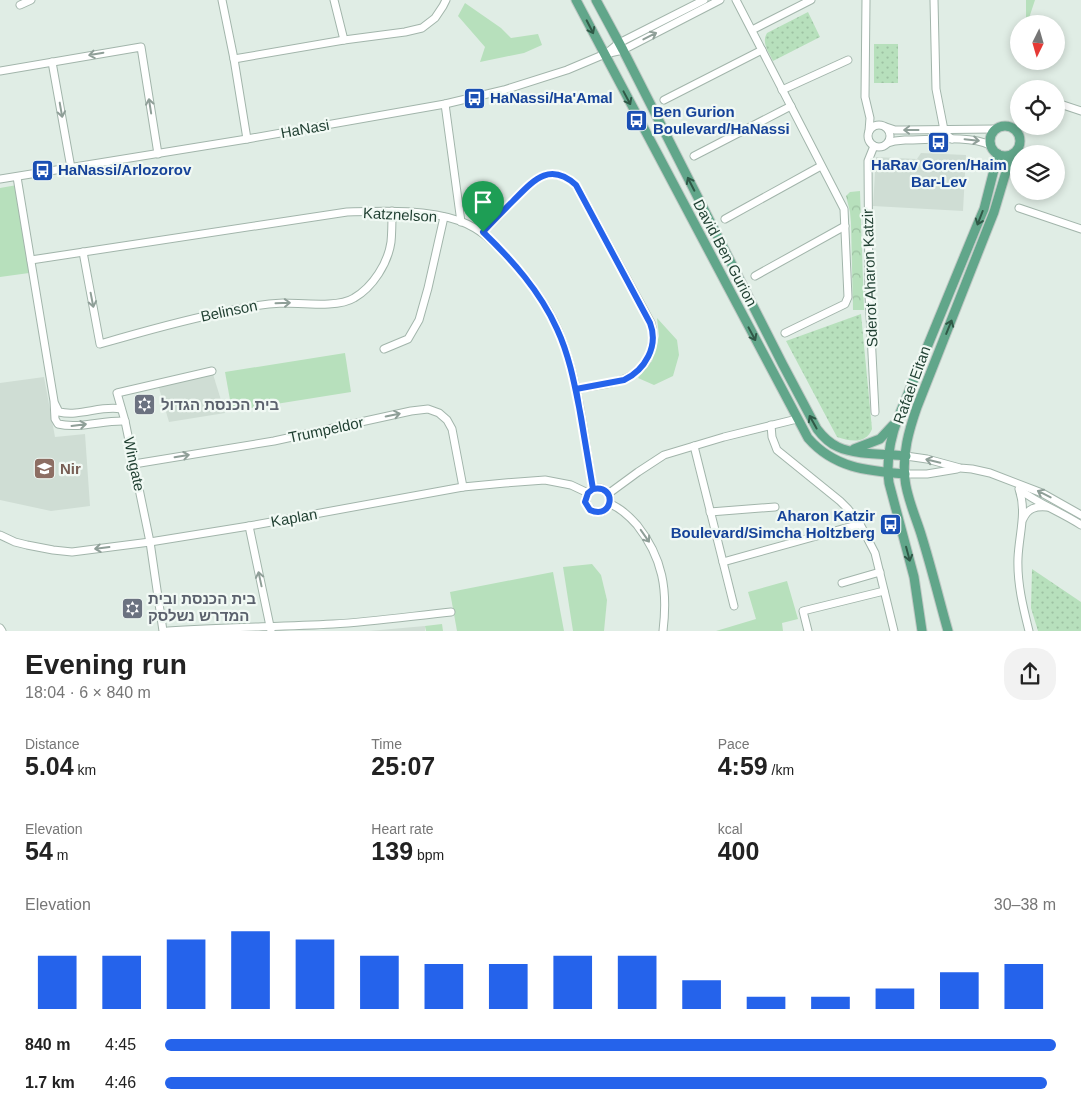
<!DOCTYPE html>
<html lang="en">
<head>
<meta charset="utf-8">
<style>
	:root { --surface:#fff; --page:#f2f2f2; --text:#222; --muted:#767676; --accent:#2563eb }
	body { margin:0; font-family:Arial,Heebo,sans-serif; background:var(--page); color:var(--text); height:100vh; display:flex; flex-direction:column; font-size:19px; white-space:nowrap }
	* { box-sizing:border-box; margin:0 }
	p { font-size:16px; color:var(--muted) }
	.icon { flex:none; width:28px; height:28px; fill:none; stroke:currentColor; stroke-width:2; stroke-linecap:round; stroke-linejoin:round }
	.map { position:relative; height:631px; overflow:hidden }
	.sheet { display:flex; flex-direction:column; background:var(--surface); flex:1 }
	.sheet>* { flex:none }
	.needle { width:32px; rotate:185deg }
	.controls { position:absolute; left:1010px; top:15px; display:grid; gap:10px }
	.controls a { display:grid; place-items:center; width:55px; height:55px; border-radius:50%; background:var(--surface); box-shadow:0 2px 8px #0003; font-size:25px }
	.pin { position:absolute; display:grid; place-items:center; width:42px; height:42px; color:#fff; margin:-51px -21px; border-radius:50% 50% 50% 0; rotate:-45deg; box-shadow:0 0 5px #0007 }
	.pin .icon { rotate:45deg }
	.round { display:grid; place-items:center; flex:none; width:52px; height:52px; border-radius:20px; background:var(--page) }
	.headline { display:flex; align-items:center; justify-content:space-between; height:85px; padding:0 25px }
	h1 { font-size:28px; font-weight:700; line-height:38px }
	.stats { display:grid; grid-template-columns:repeat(3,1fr); gap:8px; height:85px; padding:5px 25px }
	.stats div { display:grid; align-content:center }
	.stats b { font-size:25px; font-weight:700 }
	.stats small { font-size:14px; font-weight:400 }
	.stats p { font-size:14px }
	.chart { height:140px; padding:10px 25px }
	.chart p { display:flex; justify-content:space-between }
	.chart svg { width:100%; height:90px; margin-top:5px; stroke:var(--accent); stroke-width:6 }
	ul { padding:0 25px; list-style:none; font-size:16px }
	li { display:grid; grid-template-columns:80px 60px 1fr; align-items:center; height:38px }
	li i { height:12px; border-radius:6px; background:var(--accent) }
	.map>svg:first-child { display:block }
	.built { fill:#cfddd4 }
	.grass { fill:url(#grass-dots) }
	.forest { fill:url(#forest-crowns) }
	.park { fill:#b7e0bc }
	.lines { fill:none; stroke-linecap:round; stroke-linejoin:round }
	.minor-casing { stroke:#a2b5ab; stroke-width:9 }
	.major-casing { stroke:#c0c9c5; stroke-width:11 }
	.minor { stroke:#fff; stroke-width:7 }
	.major { stroke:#61a68a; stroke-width:9 }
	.oneway { stroke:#305947 }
	.oneway2 { stroke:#8f9f98 }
	.route-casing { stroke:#fff; stroke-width:10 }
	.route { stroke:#2563eb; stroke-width:6 }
	.labels { text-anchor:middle; stroke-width:4.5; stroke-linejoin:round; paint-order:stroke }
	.transit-label { font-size:15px; font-weight:bold; fill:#164399; stroke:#f1f9f4; text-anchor:start }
	.street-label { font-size:15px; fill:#1f3f31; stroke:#f1f9f4 }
	.worship-label { font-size:15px; font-weight:bold; fill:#5b616d; stroke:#f1f9f4; text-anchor:start }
	.education-label { font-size:15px; font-weight:bold; fill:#785e54; stroke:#f1f9f4; text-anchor:start }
</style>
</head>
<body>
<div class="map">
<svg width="1081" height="631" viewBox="0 0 1081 631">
	<defs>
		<pattern id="grass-dots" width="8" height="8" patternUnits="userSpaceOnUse" patternTransform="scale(1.25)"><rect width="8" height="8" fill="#b7e0bc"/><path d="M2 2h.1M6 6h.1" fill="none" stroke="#9dc1a2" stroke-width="1.8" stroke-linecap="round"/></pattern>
		<pattern id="forest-crowns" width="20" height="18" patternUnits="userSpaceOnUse" patternTransform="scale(1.25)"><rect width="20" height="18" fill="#b7e0bc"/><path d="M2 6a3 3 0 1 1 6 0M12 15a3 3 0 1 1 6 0" fill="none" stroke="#9dc1a2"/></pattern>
	</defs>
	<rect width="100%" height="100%" fill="#e0ede5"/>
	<!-- built -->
	<g class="built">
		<polygon points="921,153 966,155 963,211 873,206 876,157 917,159"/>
		<polygon points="212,371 225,413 169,422 159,388"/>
		<polygon points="44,377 55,437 85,434 90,506 51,511 0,500 0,383"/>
		<polygon points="425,626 425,631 369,631"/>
	</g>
	<!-- grass -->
	<g class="grass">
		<path d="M 808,12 L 820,37 L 773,61 C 769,52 761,43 767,33 Z"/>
		<rect x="874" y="44" width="24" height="39"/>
		<path d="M 861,314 L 872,429 C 866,445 849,441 837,437 L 786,341 Z"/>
		<polygon points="1032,569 1081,602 1081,631 1038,631 1031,608"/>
	</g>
	<!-- forest -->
	<polygon class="forest" points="860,191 864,310 853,310 851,223 850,212 846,196 850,192"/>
	<!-- park -->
	<g class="park">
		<polygon points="1026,0 1035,0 1027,24 1026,24"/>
		<polygon points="465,3 501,28 511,38 538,34 542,45 524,53 480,62 485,47 458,16"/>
		<polygon points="17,185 29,273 0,277 0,188"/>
		<polygon points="657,318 677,340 679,355 673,376 654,385 638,378 652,361 659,336"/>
		<polygon points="345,353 351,392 232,411 225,372"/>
		<polygon points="592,564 601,575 607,600 604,631 573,631 563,567"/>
		<polygon points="553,572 564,631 457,631 450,592"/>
		<polygon points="787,581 798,619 782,623 783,631 716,631 756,619 748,592"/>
		<polygon points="442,624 443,631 426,631 425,626"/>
	</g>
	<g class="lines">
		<defs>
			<g id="minor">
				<polyline points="222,0 234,59 247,139"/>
				<polyline points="334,0 344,40"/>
				<polyline points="736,0 844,209 848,297 845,304 785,333"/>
				<polyline points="866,0 865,97 870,118 869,131"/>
				<polyline points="934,0 936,89 944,130 948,136 952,139"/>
				<polyline points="20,5 31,0"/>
				<polyline points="752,30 811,0"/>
				<polyline points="607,53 619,43 704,0"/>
				<polyline points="234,59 344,40 405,32 422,28 435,18 443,6 446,0"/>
				<polyline points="52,62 71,168"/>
				<polyline points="0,71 141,47 158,154"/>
				<polyline points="782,90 848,60"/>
				<polyline points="664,100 762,50"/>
				<polyline points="1057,103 1081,111"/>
				<polyline points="445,104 461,222"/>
				<circle cx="879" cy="136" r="11"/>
				<polyline points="886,127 895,130 903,130 995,129"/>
				<path d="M 888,143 L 895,141 L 905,140 C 930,140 969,135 990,145"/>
				<polyline points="874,146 868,161 869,295 875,412"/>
				<polyline points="694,156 791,106"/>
				<path d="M 17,177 L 54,401 L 55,419 L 58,424 C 80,429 103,420 125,421"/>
				<polyline points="0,179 247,139 445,104 504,90 567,70 605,54 623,50 720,0"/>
				<polyline points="1019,208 1081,229"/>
				<polyline points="725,219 821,166"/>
				<path d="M 483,232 C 493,221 503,211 513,201 C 533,181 549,161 576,185 L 651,323 C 654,332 653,342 651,350 C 641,384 605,384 576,389"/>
				<path d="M 83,252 L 100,344 C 138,333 176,322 215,314 C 237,309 259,304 283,303 C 302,303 338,308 354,298 C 373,287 388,263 391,242 C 392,232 392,221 392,211"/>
				<path d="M 31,260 L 347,212 C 384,211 425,209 460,221 C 481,229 494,242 508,258 C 526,276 548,306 558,330 C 579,380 584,436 593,489"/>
				<polyline points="755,276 845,226"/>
				<polyline points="384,349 408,339 419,320 428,288 444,217"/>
				<path d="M 55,404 L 59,412 C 80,417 101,405 121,409"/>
				<polyline points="771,425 772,437 777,450 840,501 848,509 860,524 875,553 894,631"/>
				<polyline points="694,446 734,606"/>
				<polyline points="906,456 927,459 960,468 972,469 990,473 1042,493 1081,515"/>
				<polyline points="134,464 274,441 411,411 428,409 439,413 447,420 452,429 463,487"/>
				<polyline points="905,474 927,474 957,469"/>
				<circle cx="598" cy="500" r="12"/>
				<path d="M 1019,489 C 1027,512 1019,534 1018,558 C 1017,583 1023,607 1029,631"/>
				<path d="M 1020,490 C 1039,504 1061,512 1081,525"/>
				<polyline points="608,494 638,472 664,455 724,437 797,419"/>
				<path d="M 610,504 C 621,508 629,516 637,525 C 663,558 668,590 663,631"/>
				<polyline points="710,512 775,507"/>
				<path d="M 1023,519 C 1028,508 1036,506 1047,507"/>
				<polyline points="249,526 271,631"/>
				<polyline points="0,535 15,542 27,545 53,550 72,552 150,542 249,526 463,487 505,483 545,480 571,485 588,493"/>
				<polyline points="723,562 860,524"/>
				<polyline points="842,583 880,572"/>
				<polyline points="0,628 2,631"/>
				<polyline points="163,631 150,542 125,421 117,393 212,371"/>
				<path d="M 168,631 C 223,627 278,627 333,624 C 372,622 412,616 451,612"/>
				<polyline points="808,631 803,611 884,591"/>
			</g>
			<g id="major">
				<path d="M 576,0 L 808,438 C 834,468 867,471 905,474"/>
				<path d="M 596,0 L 623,50 L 783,365 L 817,429 C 823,437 829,443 838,447 C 855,455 886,454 906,456"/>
				<circle cx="1005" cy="141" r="15"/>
				<polyline points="854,449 880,439 893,425"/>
				<path d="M 922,631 L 914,577 L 889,483 C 886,461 890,439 898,418 L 978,223 L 984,209 L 998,154"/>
				<path d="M 948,631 C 939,599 931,566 921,534 C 916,518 906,495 905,479 C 902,454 909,430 917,407 L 994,212 L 1011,155"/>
			</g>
		</defs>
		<!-- minor casing -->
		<use href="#minor" class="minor-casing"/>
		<!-- major casing -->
		<use href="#major" class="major-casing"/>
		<!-- minor -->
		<use href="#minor" class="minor"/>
		<!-- major -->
		<use href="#major" class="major"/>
	</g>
	<!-- one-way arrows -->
	<defs><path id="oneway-shaft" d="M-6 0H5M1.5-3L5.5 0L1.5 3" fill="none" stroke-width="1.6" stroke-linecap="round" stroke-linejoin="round" transform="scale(1.25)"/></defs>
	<g class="oneway">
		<use href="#oneway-shaft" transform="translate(590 27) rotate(63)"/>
		<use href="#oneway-shaft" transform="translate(627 98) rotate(62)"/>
		<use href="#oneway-shaft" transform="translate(691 184) rotate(-117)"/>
		<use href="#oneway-shaft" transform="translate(980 218) rotate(111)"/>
		<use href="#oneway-shaft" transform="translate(949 327) rotate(-68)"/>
		<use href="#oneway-shaft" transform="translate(752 334) rotate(62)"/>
		<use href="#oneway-shaft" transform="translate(813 422) rotate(-119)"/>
		<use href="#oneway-shaft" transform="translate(908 554) rotate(75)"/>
	</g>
	<g class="oneway2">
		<use href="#oneway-shaft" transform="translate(650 36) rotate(-27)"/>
		<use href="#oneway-shaft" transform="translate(96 54) rotate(170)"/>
		<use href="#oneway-shaft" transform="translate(150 106) rotate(-99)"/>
		<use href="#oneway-shaft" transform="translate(61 110) rotate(80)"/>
		<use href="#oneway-shaft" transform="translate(911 130) rotate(-180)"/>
		<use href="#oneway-shaft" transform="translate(972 140) rotate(6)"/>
		<use href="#oneway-shaft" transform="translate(92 300) rotate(79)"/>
		<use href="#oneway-shaft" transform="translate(283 303) rotate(-2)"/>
		<use href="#oneway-shaft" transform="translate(393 415) rotate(-12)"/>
		<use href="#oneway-shaft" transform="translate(79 425) rotate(-7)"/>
		<use href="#oneway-shaft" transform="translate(182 456) rotate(-9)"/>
		<use href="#oneway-shaft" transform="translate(933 461) rotate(-167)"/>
		<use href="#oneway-shaft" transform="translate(1044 494) rotate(-153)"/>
		<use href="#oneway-shaft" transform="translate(645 536) rotate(55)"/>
		<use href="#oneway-shaft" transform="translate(102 548) rotate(173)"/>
		<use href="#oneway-shaft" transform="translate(260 579) rotate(-102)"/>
	</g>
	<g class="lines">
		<defs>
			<path id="route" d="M 483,232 C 512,260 540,291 557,329 C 570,357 575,387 581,417 C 585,441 589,465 593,489 L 588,493 L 585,502 L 590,510 C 613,521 618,484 593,489 L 576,389 L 624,380 C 645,370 659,346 650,323 L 576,185 C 549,161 533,181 513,201 C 503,211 493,221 483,232"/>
		</defs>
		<!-- route casing -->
		<use href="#route" class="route-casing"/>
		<!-- route -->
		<use href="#route" class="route"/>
	</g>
	<!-- icons -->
	<defs>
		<symbol id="bus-square" viewBox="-11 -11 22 22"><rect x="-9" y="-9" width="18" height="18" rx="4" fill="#1a4fb4" stroke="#f1f9f4"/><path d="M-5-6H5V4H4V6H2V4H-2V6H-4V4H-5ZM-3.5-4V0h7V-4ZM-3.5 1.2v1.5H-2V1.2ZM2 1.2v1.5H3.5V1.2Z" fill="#fff"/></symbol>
		<symbol id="synagogue-square" viewBox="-11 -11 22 22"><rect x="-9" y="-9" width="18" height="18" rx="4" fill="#6b7280" stroke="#f1f9f4"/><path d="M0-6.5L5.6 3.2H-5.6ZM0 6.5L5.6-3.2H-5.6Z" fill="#fff"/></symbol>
		<symbol id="school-square" viewBox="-11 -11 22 22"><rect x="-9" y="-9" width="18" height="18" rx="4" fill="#8d6e63" stroke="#f1f9f4"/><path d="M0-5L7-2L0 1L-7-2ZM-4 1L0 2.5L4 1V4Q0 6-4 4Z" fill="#fff"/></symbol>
	</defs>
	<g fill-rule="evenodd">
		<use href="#bus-square" x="462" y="86" width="25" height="25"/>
		<use href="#bus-square" x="624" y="108" width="25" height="25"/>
		<use href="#bus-square" x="926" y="130" width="25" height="25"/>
		<use href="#bus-square" x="30" y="158" width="25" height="25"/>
		<use href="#synagogue-square" x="132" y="392" width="25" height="25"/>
		<use href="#school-square" x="32" y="456" width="25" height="25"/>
		<use href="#bus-square" x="878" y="512" width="25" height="25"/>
		<use href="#synagogue-square" x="120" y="596" width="25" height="25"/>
	</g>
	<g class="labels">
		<!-- transit labels -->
		<g class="transit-label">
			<text x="490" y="103">HaNassi/Ha'Amal</text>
			<text x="653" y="117">Ben Gurion<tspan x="653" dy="17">Boulevard/HaNassi</tspan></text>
			<text x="939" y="170" text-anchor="middle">HaRav Goren/Haim<tspan x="939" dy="17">Bar-Lev</tspan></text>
			<text x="58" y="175">HaNassi/Arlozorov</text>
			<text x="875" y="521" text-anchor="end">Aharon Katzir<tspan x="875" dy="17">Boulevard/Simcha Holtzberg</tspan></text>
		</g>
		<!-- street labels -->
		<g class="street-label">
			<text transform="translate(305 129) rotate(-10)" y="5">HaNasi</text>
			<text transform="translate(400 215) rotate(3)" y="5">Katznelson</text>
			<text transform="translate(725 253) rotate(62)" y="5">David Ben Gurion</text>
			<text transform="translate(870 278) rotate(-92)" y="5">Sderot Aharon Katzir</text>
			<text transform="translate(229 311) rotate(-12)" y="5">Belinson</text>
			<text transform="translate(912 385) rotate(-70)" y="5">Rafael Eitan</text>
			<text transform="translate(326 430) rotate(-12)" y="5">Trumpeldor</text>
			<text transform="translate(134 464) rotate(78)" y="5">Wingate</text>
			<text transform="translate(294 518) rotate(-10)" y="5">Kaplan</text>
		</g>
		<!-- worship labels -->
		<g class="worship-label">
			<text x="161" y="410">בית הכנסת הגדול</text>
			<text x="148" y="604">בית הכנסת ובית<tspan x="148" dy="17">המדרש נשלסק</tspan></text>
		</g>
		<!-- education labels -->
		<g class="education-label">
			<text x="60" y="474">Nir</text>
		</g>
	</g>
</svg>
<div class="controls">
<a><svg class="needle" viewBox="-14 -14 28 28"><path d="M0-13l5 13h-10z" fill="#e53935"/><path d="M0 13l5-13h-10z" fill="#767676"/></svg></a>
<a><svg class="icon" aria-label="locate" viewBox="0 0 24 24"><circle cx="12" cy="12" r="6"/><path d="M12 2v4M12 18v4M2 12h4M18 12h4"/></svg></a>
<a><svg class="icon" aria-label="layers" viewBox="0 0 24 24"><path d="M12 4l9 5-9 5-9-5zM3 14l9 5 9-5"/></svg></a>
</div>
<div class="pin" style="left:483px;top:232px;background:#1e9e55"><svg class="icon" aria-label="arrive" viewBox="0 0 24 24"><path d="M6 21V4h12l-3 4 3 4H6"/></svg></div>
</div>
<section class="sheet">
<div class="headline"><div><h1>Evening run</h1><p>18:04 · 6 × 840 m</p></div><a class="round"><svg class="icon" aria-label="share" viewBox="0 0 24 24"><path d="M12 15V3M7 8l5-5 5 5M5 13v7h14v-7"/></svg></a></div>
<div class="stats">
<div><p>Distance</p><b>5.04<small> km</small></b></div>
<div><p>Time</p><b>25:07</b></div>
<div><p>Pace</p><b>4:59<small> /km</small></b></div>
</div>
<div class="stats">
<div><p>Elevation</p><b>54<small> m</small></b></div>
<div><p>Heart rate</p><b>139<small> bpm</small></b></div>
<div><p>kcal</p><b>400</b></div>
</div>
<div class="chart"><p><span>Elevation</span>30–38 m</p>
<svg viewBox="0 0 160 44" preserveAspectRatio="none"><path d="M5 44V18M15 44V18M25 44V10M35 44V6M45 44V10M55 44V18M65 44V22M75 44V22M85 44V18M95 44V18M105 44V30M115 44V38M125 44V38M135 44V34M145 44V26M155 44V22"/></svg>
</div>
<ul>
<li><b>840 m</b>4:45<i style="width:100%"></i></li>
<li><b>1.7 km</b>4:46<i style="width:99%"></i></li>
</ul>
</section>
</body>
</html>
